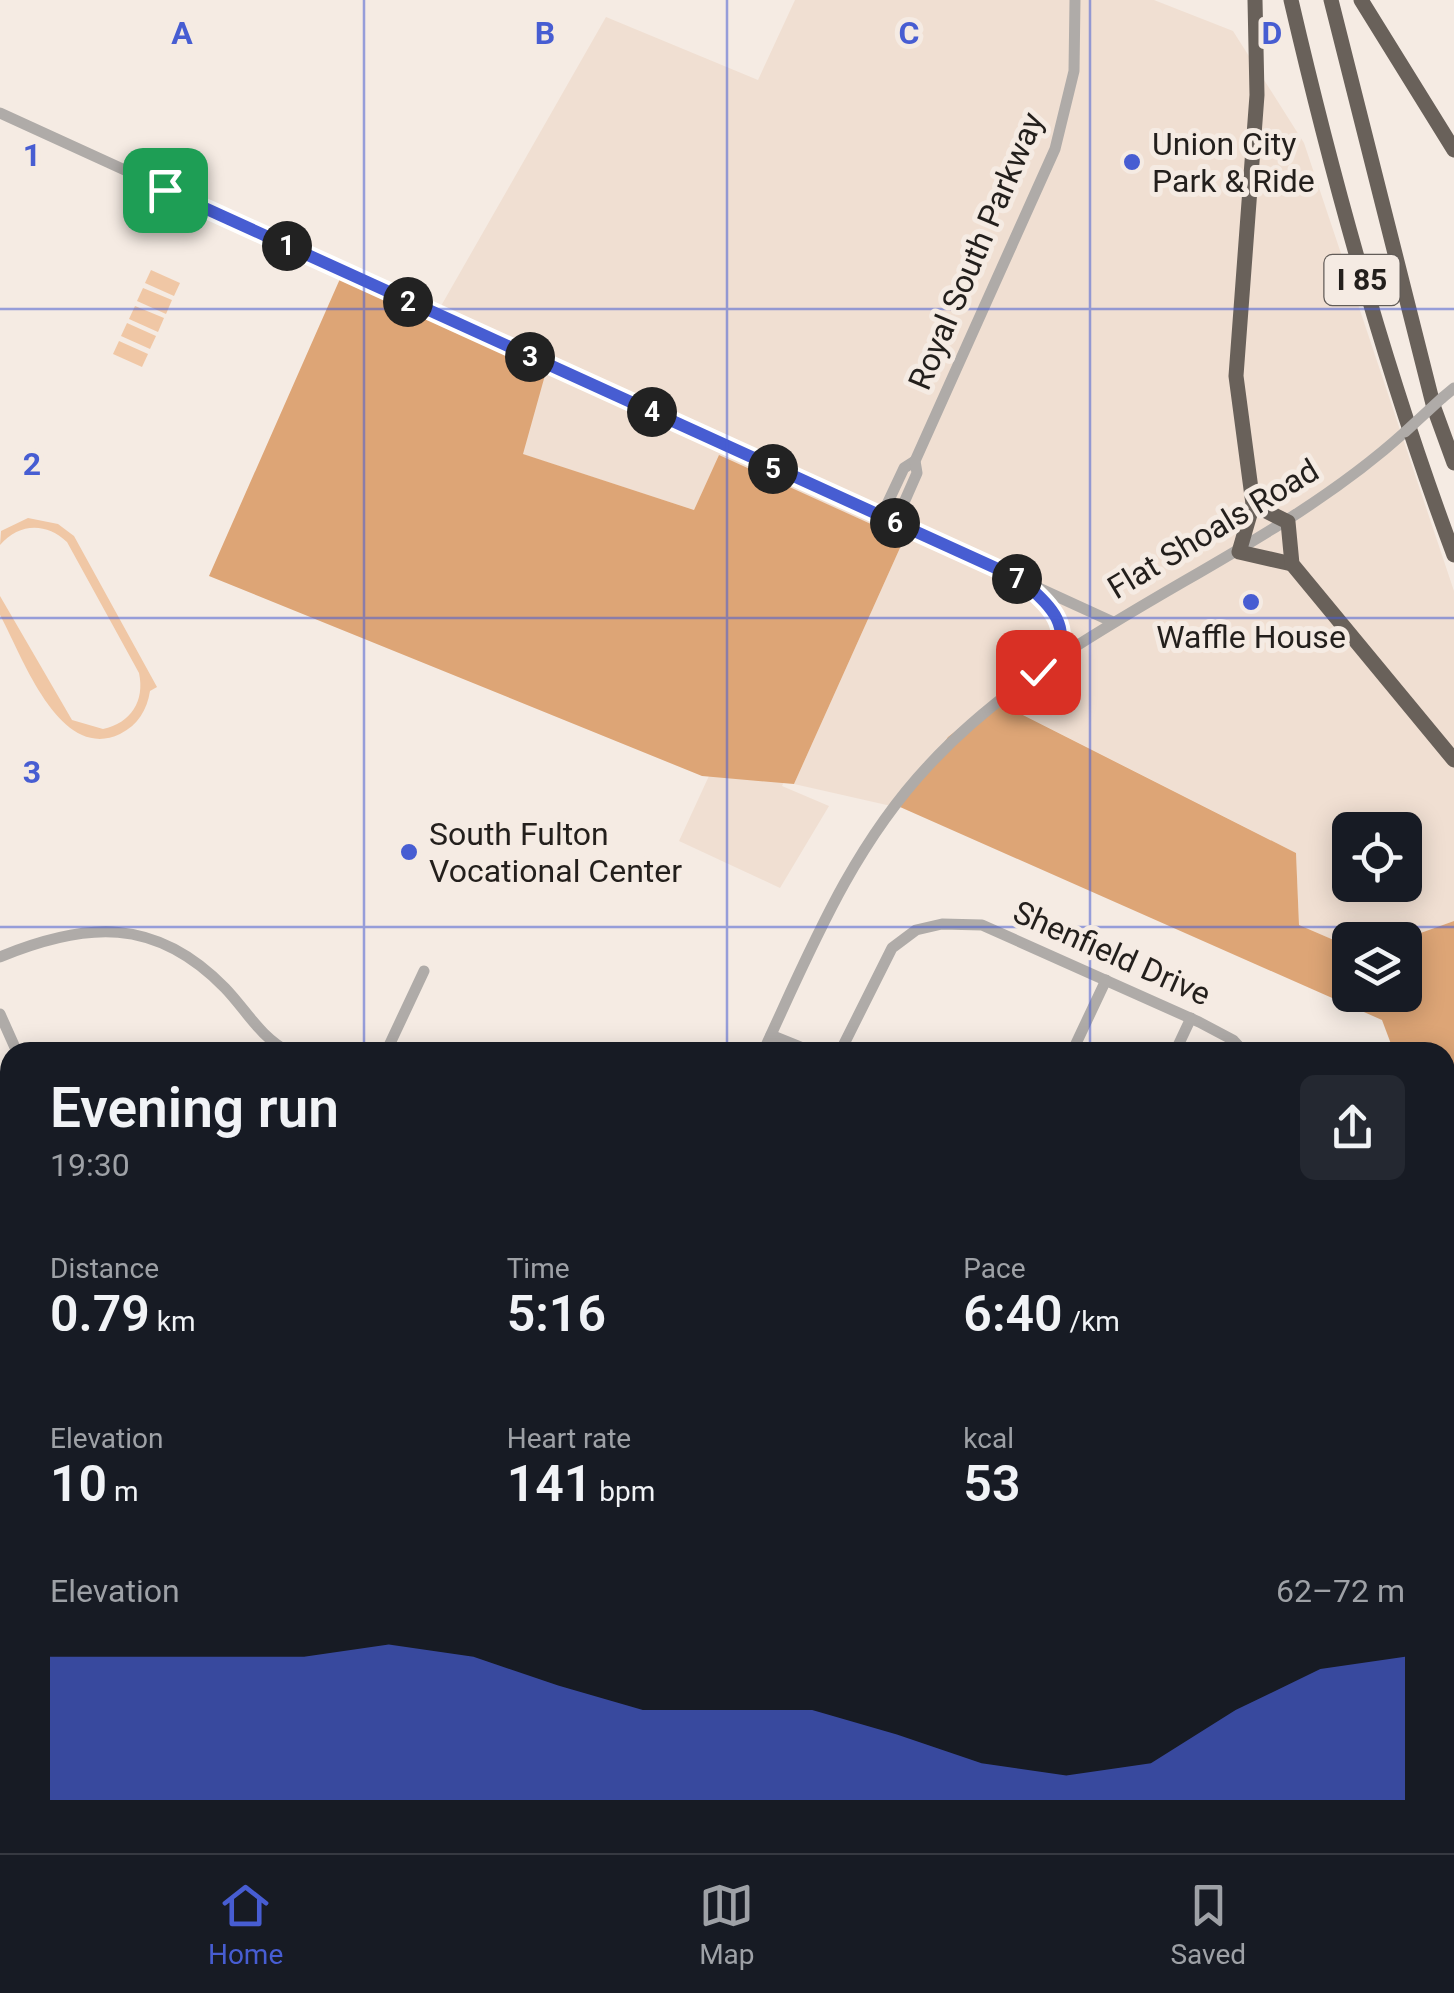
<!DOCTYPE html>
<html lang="en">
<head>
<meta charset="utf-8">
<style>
	:root { --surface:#171b24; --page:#242831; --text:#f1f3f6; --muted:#9ea1a6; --line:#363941; --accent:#475dd2 }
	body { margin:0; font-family:Roboto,sans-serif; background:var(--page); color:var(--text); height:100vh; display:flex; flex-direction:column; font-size:38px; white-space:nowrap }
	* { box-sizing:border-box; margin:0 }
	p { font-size:32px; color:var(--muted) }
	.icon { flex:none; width:55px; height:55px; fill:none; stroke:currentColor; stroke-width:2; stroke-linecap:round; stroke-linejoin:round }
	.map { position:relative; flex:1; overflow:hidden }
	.side { position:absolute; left:0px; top:1042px; width:1455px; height:812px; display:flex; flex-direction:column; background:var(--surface); border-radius:30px 30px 0 0; box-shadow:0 5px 25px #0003 }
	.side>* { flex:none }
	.tools { position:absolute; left:1332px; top:812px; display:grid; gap:20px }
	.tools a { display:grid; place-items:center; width:90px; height:90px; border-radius:15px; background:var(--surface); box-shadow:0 5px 25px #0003; font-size:50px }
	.pin { position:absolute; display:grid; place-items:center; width:85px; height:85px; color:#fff; margin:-42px; border-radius:20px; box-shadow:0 5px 15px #0006 }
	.km { position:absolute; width:50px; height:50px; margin:-25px; border-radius:50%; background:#222; color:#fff; font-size:28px; line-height:50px; text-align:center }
	.round { display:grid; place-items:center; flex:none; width:105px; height:105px; border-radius:15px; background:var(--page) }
	.summary { display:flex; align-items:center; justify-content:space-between; height:170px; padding:0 50px }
	h1 { font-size:55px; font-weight:600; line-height:75px }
	.metrics { display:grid; grid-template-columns:repeat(3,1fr); gap:15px; height:170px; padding:10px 50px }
	.metrics div { display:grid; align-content:center }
	.metrics b { font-size:50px; font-weight:600 }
	.metrics small { font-size:28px; font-weight:400 }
	.metrics p { font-size:28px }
	.chart { height:280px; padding:20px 50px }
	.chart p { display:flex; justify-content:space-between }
	.chart svg { width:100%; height:180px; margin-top:10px; fill:var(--accent); opacity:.7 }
	.menu { display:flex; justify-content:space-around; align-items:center; height:140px; border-top:2px solid var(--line); background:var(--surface); font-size:28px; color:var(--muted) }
	.menu a { display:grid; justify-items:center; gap:5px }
	.menu .selected { color:var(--accent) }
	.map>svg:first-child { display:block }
	.built { fill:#f0dfd2; fill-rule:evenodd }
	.green { fill:#f0c7a5 }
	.forest { fill:#dda576 }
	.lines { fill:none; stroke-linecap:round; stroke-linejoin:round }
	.stream { stroke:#dfa777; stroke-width:2.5 }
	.minor { stroke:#afaba8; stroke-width:11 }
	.highway { stroke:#69615a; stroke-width:15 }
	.minor-bridge { stroke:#afaba8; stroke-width:11 }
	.route-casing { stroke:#fff; stroke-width:20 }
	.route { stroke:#475dd2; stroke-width:12 }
	.grid { fill:none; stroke:#475dd2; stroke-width:2.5; stroke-opacity:0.55 }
	.poi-dot { fill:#475dd2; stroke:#f5ebe3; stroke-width:4 }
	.labels { text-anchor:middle; stroke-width:10; stroke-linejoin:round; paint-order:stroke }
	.shield { fill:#f5ebe3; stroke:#625c58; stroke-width:2.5 }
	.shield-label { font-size:30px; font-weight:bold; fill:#231f1c }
	.poi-label { font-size:32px; fill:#231f1c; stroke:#f5ebe3; text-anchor:start }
	.street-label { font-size:32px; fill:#231f1c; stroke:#f5ebe3 }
	.grid-label { font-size:32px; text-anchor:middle; font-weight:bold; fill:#475dd2; stroke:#f5ebe3; stroke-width:10; stroke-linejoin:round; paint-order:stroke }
</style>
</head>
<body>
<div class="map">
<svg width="1454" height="1853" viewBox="0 0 1454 1853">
	<rect width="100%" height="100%" fill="#f5ebe3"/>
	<!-- built -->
	<g class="built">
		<path d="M 795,0 L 1154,0 L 1233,31 L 1304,143 L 1454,591 L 1454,921 L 1401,940 L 1350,940 L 1350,947 L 1299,925 L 1296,853 L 996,701 L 900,808 L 794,784 L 904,539 L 719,456 L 694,510 L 522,454 L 437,313 L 606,17 L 758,80 ZM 1350,830 L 1405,830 L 1405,885 L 1350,885 Z"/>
		<polygon points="761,663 829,692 782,786 829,806 780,888 679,841"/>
	</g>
	<!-- green -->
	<g class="green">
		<polygon points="151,270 180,283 174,296 145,283"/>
		<polygon points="143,288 172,300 166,314 137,301"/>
		<polygon points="135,306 164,318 158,332 129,319"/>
		<polygon points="127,323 156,336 150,349 121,336"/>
		<polygon points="119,341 148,354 142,367 113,354"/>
		<path d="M 28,518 L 58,524 L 74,536 L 157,687 L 150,691 C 147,710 138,725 120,734 C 59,763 22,655 0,615 L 0,596 L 72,720 L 103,729 C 131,723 145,701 139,673 L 67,542 C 46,522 19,523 0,545 L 1,531 Z"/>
	</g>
	<!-- forest -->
	<g class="forest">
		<polygon points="343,272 547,368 523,454 694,510 719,455 904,539 794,784 702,776 209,576"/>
		<polygon points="995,701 1296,853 1299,925 1350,947 1350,995 1405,995 1405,940 1401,940 1454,921 1454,1231 1445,1205 1445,1052 1394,1052 1382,1020 900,807 948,737"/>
	</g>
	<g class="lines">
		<!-- stream -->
		<g class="stream">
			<polyline points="1445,1526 1454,1526"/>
			<polyline points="277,1853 299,1845"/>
		</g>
		<!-- minor -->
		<g class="minor">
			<polyline points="0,113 1113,622"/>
			<polyline points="1442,398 1454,388"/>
			<polyline points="881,517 904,468 915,461"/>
			<polyline points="895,523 917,473 915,461 1055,149 1074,71 1075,0"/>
			<path d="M 1032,590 C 1055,611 1070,627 1057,659"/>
			<path d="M 0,957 C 85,922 155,916 225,988 C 247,1011 260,1037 289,1052"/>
			<polyline points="0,1014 17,1052"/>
			<polyline points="771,1035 813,1052"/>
			<polyline points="386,1052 424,971"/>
			<path d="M 763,1052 C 810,951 851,848 929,765 C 1063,621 1260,563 1405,432"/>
			<polyline points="840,1052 892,948 916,930 942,924 982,925 1199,1022 1233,1040 1244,1052"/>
			<polyline points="1072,1052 1106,980"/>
			<polyline points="1175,1052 1191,1018"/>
			<polyline points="0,1359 10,1366"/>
			<polyline points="0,1668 10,1672"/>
			<polyline points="1445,1804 1454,1803"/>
			<polyline points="1442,1845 1443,1853"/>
			<polyline points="479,1853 484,1845"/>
			<polyline points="1167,1853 1170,1852"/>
			<polyline points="1292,1853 1295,1845"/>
		</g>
		<!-- highway -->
		<g class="highway">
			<polyline points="1255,0 1257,95 1236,376 1253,504 1239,552 1292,564"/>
			<path d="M 1291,0 C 1335,189 1386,374 1454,555"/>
			<polyline points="1331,0 1434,408 1454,463"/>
			<polyline points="1361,0 1454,150"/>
			<polyline points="1255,491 1266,511 1288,522 1292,564 1454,760"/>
		</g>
		<!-- minor-bridge -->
		<polyline class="minor-bridge" points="1405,432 1442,398"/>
	</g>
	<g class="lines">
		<defs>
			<path id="route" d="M 165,190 L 1022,580 C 1048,605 1072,622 1056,660 L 1038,672"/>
		</defs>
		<!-- route casing -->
		<use href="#route" class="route-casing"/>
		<!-- route -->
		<use href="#route" class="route"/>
	</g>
	<!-- grid -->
	<path class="grid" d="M 364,0 L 364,1052M 727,0 L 727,1052M 1090,0 L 1090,1052M 0,309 L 1454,309M 0,618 L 1454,618M 0,927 L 1454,927M 0,1235 L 10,1235M 1445,1235 L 1454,1235M 0,1544 L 10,1544M 1445,1544 L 1454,1544M 364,1845 L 364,1853M 727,1845 L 727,1853M 1090,1845 L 1090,1853"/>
	<!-- markers -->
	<g class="poi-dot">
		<circle cx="1132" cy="162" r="10"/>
		<circle cx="1251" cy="602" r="10"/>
		<circle cx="409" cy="852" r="10"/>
	</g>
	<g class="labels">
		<!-- shield labels -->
		<rect class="shield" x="1324.5" y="255" width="75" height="50" rx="8"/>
		<g class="shield-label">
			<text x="1362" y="290">I 85</text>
		</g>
		<!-- poi labels -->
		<g class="poi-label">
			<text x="1152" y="155">Union City<tspan x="1152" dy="37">Park &amp; Ride</tspan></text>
			<text x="1251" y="648" text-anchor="middle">Waffle House</text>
			<text x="429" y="845">South Fulton<tspan x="429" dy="37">Vocational Center</tspan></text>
		</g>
		<!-- street labels -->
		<g class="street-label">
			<text transform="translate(976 251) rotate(-67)" y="11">Royal South Parkway</text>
			<text transform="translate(1213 529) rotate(-31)" y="11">Flat Shoals Road</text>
			<text transform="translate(1112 953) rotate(24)" y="11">Shenfield Drive</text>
		</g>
	</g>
	<g class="grid-label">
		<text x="182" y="44">A</text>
		<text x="545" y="44">B</text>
		<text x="909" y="44">C</text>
		<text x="1272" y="44">D</text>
		<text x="32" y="166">1</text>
		<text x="32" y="475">2</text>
		<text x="32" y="783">3</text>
	</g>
</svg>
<div class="tools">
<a><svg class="icon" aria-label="locate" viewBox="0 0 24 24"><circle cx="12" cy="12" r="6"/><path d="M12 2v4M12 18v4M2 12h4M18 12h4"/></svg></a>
<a><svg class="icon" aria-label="layers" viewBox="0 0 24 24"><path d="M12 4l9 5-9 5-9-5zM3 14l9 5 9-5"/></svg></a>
</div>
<div class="pin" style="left:165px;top:190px;background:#1e9e55"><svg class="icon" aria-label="arrive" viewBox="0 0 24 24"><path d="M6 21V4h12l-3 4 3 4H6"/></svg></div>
<div class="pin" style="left:1038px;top:672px;background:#d93025"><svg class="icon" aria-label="check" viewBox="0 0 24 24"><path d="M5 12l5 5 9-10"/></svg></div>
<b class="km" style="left:287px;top:246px">1</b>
<b class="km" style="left:408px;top:302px">2</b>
<b class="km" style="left:530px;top:357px">3</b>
<b class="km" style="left:652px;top:412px">4</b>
<b class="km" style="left:773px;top:469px">5</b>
<b class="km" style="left:895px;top:523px">6</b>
<b class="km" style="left:1017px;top:579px">7</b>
<section class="side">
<div class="summary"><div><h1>Evening run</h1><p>19:30</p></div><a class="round"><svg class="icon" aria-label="share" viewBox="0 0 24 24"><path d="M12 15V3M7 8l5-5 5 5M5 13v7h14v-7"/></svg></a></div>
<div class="metrics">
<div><p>Distance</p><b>0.79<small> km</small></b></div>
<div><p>Time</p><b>5:16</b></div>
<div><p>Pace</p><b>6:40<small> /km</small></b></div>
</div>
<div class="metrics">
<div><p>Elevation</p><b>10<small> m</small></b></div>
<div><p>Heart rate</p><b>141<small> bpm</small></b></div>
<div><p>kcal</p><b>53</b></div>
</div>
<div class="chart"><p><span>Elevation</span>62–72 m</p>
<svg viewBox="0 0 160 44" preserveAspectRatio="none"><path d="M0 44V9L10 9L20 9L30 9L40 6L50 9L60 16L70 22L80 22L90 22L100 28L110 35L120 38L130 35L140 22L150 12L160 9V44z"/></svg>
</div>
</section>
</div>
<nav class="menu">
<a class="selected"><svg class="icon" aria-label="home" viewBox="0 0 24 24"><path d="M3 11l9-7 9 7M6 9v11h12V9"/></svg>Home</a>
<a><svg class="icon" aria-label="map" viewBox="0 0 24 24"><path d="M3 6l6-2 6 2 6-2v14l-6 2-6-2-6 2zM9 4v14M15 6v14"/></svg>Map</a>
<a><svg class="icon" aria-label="saved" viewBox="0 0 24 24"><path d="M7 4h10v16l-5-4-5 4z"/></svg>Saved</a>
</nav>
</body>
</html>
